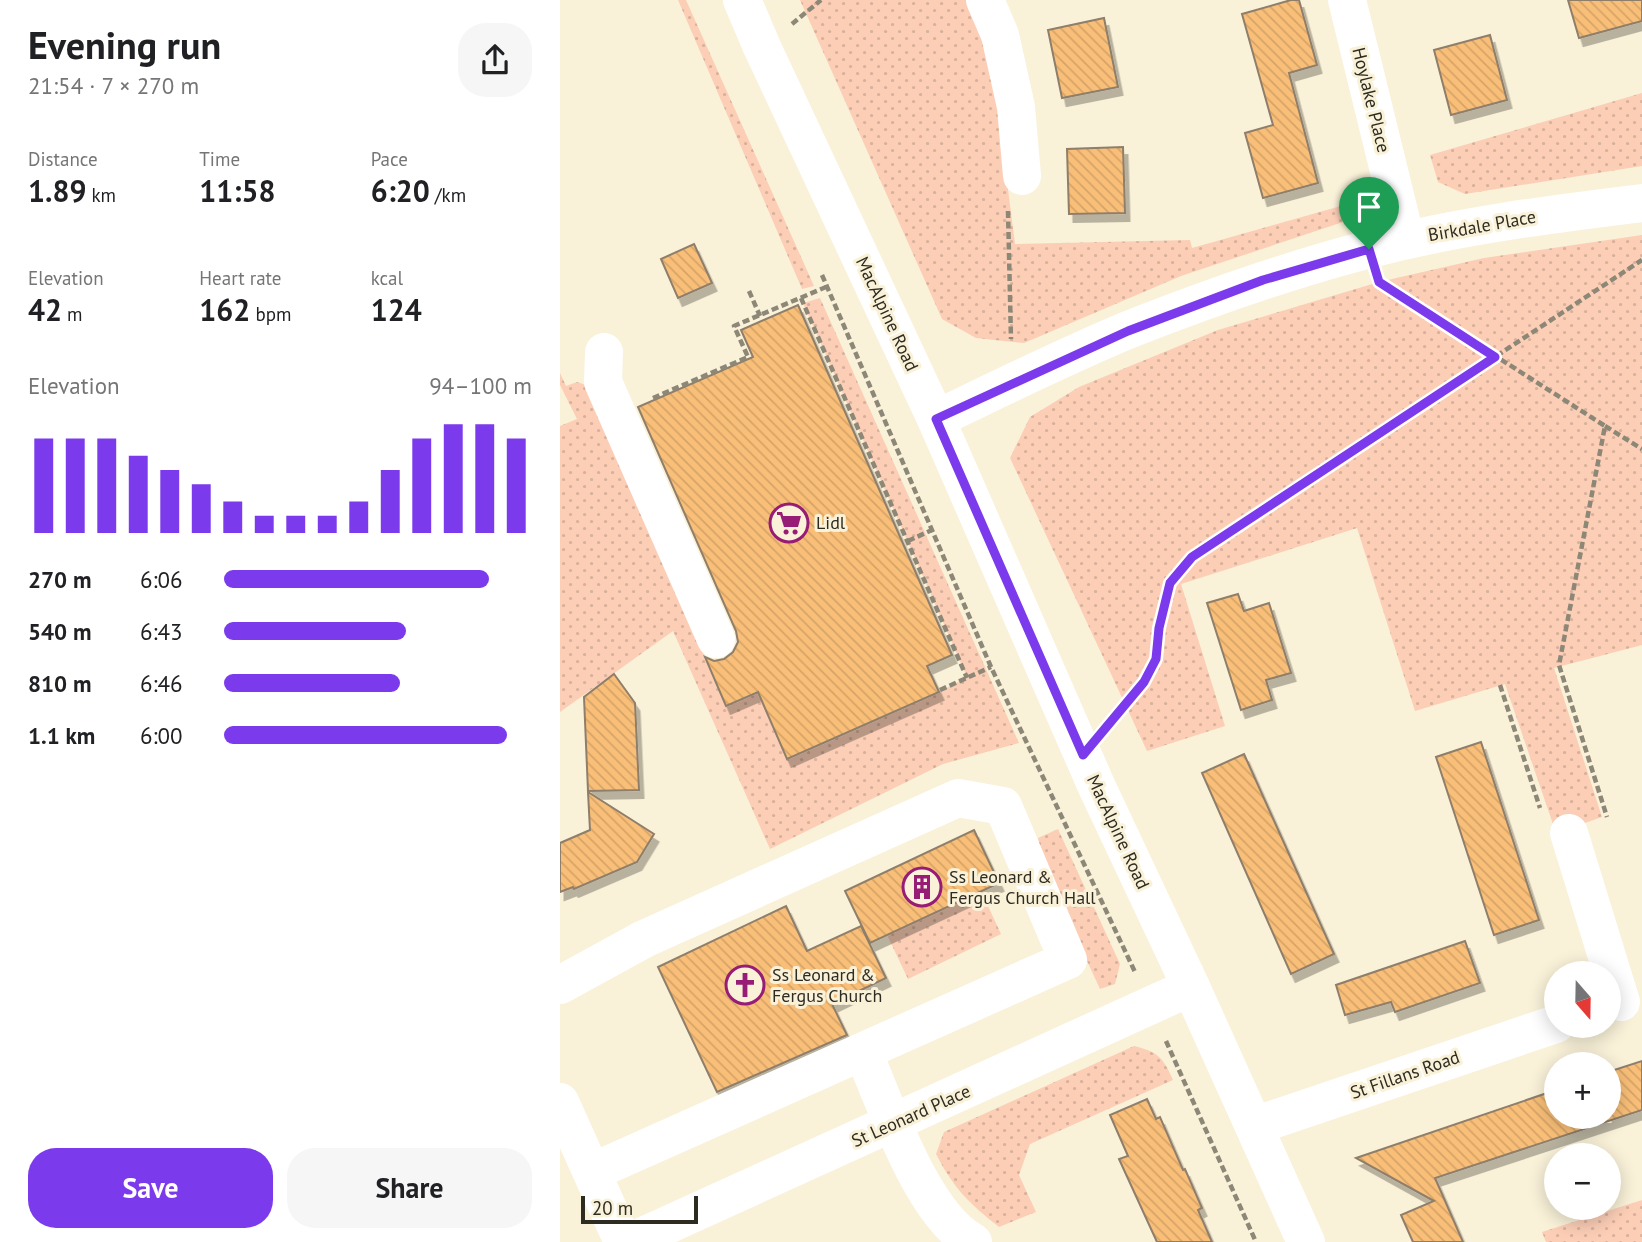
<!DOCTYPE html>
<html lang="en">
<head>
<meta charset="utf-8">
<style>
	:root { --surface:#fff; --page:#f6f6f6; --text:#202124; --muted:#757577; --accent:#7c3aed }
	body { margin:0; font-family:"PT Sans",sans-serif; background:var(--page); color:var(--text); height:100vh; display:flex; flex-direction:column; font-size:26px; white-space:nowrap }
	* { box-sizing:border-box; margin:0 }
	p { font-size:23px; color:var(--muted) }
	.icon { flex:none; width:38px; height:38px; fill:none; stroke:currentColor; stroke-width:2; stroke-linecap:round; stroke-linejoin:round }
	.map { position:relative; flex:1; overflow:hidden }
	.details { display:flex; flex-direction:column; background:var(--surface); width:560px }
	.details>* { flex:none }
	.needle { width:46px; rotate:160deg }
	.fabs { position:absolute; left:984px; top:961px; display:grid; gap:14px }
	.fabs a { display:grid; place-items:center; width:77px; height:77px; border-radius:50%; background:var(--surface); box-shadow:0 4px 18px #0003; font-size:35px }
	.scale { position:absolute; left:21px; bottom:18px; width:117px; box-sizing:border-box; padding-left:7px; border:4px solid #2e2b21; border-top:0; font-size:19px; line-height:24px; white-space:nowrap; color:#2e2b21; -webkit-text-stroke:5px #f9f1d8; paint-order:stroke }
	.pin { position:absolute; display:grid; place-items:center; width:60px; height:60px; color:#fff; margin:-72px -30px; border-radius:50% 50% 50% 0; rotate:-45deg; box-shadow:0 0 7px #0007 }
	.pin .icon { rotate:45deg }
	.round { display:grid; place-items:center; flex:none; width:74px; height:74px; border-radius:28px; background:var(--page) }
	.headline { display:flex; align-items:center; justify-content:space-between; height:119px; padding:0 28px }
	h1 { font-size:38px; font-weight:700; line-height:52px }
	.metrics { display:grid; grid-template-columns:repeat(3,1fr); gap:10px; height:119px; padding:7px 28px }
	.metrics div { display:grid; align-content:center }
	.metrics b { font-size:30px; font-weight:700 }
	.metrics small { font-size:19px; font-weight:400 }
	.metrics p { font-size:19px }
	.chart { height:196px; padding:14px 28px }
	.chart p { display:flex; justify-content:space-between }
	.chart svg { width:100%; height:126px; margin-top:7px; stroke:var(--accent); stroke-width:6 }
	.action { display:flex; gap:14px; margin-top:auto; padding:14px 28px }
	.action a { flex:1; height:80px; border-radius:28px; background:var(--accent); color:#fff; font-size:28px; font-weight:700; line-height:80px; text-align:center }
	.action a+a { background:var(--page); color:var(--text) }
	ul { padding:0 28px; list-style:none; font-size:23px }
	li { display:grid; grid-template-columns:112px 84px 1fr; align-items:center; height:52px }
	li i { height:18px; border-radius:9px; background:var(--accent) }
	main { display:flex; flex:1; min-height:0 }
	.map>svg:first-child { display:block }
	.grass { fill:url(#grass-dots) }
	.building { fill:url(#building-back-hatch); stroke:#8e7e6b; stroke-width:2; filter:url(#shadow) }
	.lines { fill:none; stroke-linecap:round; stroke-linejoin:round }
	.path { stroke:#8c8776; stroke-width:4.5; stroke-dasharray:7 3.5; stroke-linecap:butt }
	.minor { stroke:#fff; stroke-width:38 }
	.route-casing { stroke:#fff; stroke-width:14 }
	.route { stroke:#7c3aed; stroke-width:9 }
	.labels { text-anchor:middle; stroke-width:6; stroke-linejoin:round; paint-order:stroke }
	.street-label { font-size:18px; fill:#2e2b21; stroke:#f9f1d8 }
	.poi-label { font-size:18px; fill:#2e2b21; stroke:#f9f1d8; text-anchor:start }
</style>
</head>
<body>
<main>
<section class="details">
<div class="headline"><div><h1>Evening run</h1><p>21:54 · 7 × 270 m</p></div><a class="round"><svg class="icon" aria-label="share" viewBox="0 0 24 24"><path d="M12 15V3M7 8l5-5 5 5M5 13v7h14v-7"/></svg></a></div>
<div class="metrics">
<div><p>Distance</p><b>1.89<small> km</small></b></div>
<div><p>Time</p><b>11:58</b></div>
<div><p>Pace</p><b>6:20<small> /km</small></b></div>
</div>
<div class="metrics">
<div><p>Elevation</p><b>42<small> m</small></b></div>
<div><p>Heart rate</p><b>162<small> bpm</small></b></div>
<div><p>kcal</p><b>124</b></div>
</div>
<div class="chart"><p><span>Elevation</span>94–100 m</p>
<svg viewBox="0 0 160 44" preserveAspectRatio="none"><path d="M5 44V11M15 44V11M25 44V11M35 44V17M45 44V22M55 44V27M65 44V33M75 44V38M85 44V38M95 44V38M105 44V33M115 44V22M125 44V11M135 44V6M145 44V6M155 44V11"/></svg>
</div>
<ul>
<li><b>270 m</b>6:06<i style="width:86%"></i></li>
<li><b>540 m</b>6:43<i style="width:59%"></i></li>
<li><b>810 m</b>6:46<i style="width:57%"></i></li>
<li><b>1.1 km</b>6:00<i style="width:92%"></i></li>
</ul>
<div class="action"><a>Save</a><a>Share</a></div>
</section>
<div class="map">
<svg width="1082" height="1242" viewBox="0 0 1082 1242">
	<defs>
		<pattern id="grass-dots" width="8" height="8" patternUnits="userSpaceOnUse" patternTransform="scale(1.75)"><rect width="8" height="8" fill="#fcceb6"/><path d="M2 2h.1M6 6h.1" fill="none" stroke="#d8b19c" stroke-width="1.8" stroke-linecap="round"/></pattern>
		<pattern id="building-back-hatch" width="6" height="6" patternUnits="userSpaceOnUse" patternTransform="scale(1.75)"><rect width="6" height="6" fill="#f9bf78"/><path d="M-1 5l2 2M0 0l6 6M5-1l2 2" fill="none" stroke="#d6a468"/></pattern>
		<filter id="shadow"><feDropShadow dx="4.5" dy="8" stdDeviation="0" flood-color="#0004"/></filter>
	</defs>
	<rect width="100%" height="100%" fill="#f9f1d8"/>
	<!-- grass -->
	<g class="grass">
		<polygon points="118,0 126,0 254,286 242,289"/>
		<polygon points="240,0 411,0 433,72 455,244 630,240 632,248 788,204 804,186 797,209 783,222 621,276 464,343 416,338 382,319"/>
		<polygon points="1082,93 1082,166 905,194 878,182 870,155"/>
		<polygon points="1082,235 1082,645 994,668 1042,817 996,833 945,684 855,711 797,528 621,584 665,726 587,751 450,458 470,417 519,387 658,330 819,282 924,258"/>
		<polygon points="260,298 459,743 383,764 210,849 113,631 0,712 0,426 17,419 0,385 0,373 6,386 17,382 29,386 166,706 198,692 227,759 379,692 407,677 243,303"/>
		<polygon points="498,829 560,964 555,984 540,989 483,866 478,838"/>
		<polygon points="421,891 441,934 348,979 327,935"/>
		<path d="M 574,1046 C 598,1052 603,1057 613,1080 L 470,1144 L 459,1175 L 476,1212 L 439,1227 C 409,1203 394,1189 376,1154 L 384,1132 Z"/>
		<polygon points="1082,1200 1082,1242 986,1242 982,1232"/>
	</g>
	<!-- building -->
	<g class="building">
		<polygon points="731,0 739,0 757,65 729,73 758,183 703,198 685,133 713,125 682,14"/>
		<polygon points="1008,0 1082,0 1082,21 1019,38"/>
		<polygon points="544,18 558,87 502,98 488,30"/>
		<polygon points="930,35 947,100 891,115 874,50"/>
		<polygon points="563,147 565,213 509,214 507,149"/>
		<polygon points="134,244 152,283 118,298 101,259"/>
		<polygon points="238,305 392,655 367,666 379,692 227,759 198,692 166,706 145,657 154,661 164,659 173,652 178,642 176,631 78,407 193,357 181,330"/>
		<polygon points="678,594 684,611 709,603 731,673 706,680 712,700 681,710 647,603"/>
		<polygon points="54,674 75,703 79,790 28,791 24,697"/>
		<polygon points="921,742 979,920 934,935 876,757"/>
		<polygon points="684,754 774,954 731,974 642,773"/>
		<polygon points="28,792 94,834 77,862 14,889 13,887 0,892 0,843 30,830"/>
		<polygon points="414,830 439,883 310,943 285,891"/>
		<polygon points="226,906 247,951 301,926 326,978 272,1004 287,1035 157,1092 98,967"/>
		<polygon points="905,941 920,983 835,1012 831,1002 785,1015 776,985"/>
		<polygon points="1082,1061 1082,1110 875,1178 903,1242 853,1242 841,1215 874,1201 796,1158 996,1090 996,1116 1048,1116 1048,1072"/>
		<polygon points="587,1099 596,1119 600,1117 623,1170 625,1169 642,1208 638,1210 652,1242 597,1242 559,1159 568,1156 550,1115"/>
	</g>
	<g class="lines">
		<!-- path -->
		<g class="path">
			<polyline points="232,24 261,0"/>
			<polyline points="448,211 451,339"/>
			<polyline points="262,275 431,667 575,972"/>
			<polyline points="826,286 1045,426 999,665 1047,817"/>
			<polyline points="189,291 200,316"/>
			<polyline points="241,298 407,678"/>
			<polyline points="93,398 188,357 174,326 266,287"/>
			<polyline points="1045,426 1082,449"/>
			<polyline points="348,541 374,529"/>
			<polyline points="940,685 980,808"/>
			<polyline points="380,690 431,667"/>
			<polyline points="550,724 584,683 596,659 599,627 610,583 632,557 1082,260"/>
			<polyline points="606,1041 696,1242"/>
		</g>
		<!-- minor -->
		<g class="minor">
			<polyline points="182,0 202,47 376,419 536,785 631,987 746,1242"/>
			<polyline points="425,0 440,35 456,107 462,176"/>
			<polyline points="787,0 846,240"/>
			<polyline points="44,352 43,382 156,639"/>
			<path d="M 376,419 C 439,389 503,357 568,330 C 647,299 728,270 810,249 C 899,226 991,214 1082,203"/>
			<polyline points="1009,833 1061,1002"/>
			<polyline points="0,985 84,939 398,798 443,806 508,960 32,1172"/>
			<path d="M 303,1052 C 326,1104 362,1215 413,1242"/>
			<polyline points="0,1102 63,1242"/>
			<polyline points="694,1126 996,1024"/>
			<polyline points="70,1242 631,987"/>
		</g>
	</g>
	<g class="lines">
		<defs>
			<polygon id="route" points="809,249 819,282 935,357 632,557 610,583 599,628 596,659 584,682 523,755 376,419 568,331 703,280"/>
		</defs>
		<!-- route casing -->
		<use href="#route" class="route-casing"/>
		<!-- route -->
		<use href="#route" class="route"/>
	</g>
	<!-- icons -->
	<defs>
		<symbol id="supermarket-ring" viewBox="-11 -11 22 22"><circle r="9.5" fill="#f9f1d8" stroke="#971c76" stroke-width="1.5"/><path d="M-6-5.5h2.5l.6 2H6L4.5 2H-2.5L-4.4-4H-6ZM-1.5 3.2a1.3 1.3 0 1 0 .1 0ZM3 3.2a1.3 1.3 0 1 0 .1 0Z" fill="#971c76"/></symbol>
		<symbol id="building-ring" viewBox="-11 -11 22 22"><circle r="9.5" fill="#f9f1d8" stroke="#971c76" stroke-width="1.5"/><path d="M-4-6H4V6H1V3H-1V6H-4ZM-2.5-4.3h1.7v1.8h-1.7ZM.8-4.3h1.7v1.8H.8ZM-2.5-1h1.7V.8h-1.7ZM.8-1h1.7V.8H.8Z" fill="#971c76"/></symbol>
		<symbol id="church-ring" viewBox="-11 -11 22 22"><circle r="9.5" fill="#f9f1d8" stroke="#971c76" stroke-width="1.5"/><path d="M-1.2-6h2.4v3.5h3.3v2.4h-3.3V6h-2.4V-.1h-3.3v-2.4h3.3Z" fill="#971c76"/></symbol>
	</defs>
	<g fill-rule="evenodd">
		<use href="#supermarket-ring" x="207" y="501" width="44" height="44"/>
		<use href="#building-ring" x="340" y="865" width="44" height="44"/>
		<use href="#church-ring" x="163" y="963" width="44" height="44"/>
	</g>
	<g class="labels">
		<!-- street labels -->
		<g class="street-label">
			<text transform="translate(811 100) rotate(76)" y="6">Hoylake Place</text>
			<text transform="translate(922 226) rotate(-10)" y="6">Birkdale Place</text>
			<text transform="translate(327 314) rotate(65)" y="6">MacAlpine Road</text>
			<text transform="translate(558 832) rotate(65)" y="6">MacAlpine Road</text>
			<text transform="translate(845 1075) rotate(-19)" y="6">St Fillans Road</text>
			<text transform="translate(351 1116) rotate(-24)" y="6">St Leonard Place</text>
		</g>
		<!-- poi labels -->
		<g class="poi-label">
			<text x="256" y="529">Lidl</text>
			<text x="389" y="883">Ss Leonard &amp;<tspan x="389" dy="21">Fergus Church Hall</tspan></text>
			<text x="212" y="981">Ss Leonard &amp;<tspan x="212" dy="21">Fergus Church</tspan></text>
		</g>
	</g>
</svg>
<div class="fabs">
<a><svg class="needle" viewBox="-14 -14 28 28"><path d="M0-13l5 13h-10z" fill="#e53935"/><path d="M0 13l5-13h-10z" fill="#757577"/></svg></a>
<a>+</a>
<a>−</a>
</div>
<div class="scale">20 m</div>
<div class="pin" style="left:809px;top:249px;background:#1e9e55"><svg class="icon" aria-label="arrive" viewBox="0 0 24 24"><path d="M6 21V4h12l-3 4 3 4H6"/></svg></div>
</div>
</main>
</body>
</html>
